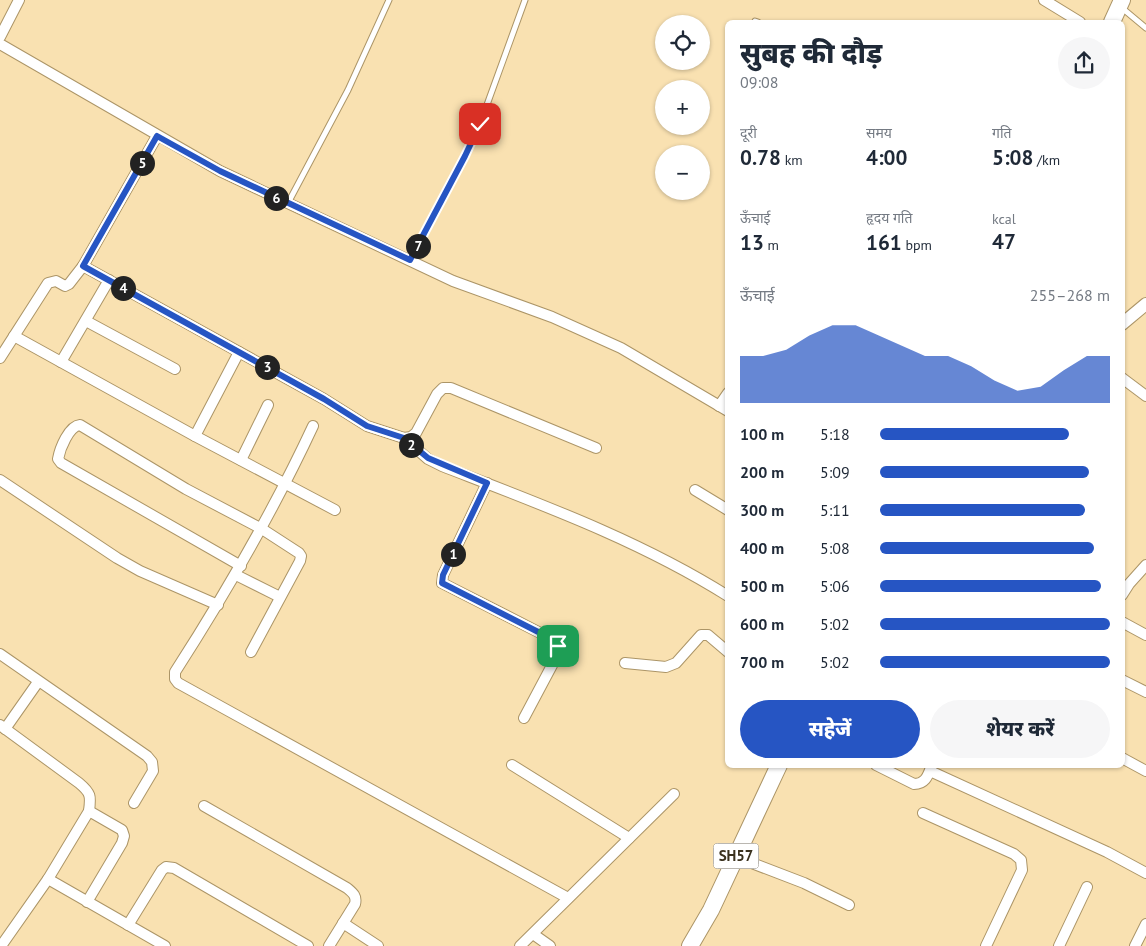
<!DOCTYPE html>
<html lang="hi">
<head>
<meta charset="utf-8">
<style>
	:root { --surface:#fff; --page:#f6f6f7; --text:#1f2937; --muted:#747a83; --accent:#2655c3 }
	body { margin:0; font-family:"PT Sans","Noto Sans Devanagari",sans-serif; background:var(--page); color:var(--text); height:100vh; display:flex; flex-direction:column; font-size:19px; white-space:nowrap }
	* { box-sizing:border-box; margin:0 }
	p { font-size:16px; color:var(--muted) }
	.icon { flex:none; width:28px; height:28px; fill:none; stroke:currentColor; stroke-width:2; stroke-linecap:round; stroke-linejoin:round }
	.map { position:relative; flex:1; overflow:hidden }
	.details { position:absolute; left:725px; top:20px; width:400px; height:748px; display:flex; flex-direction:column; background:var(--surface); border-radius:8px; box-shadow:0 1px 4px #0004 }
	.details>* { flex:none }
	.controls { position:absolute; left:655px; top:15px; display:grid; gap:10px }
	.controls a { display:grid; place-items:center; width:55px; height:55px; border-radius:50%; background:var(--surface); box-shadow:0 1px 4px #0004; font-size:25px }
	.pin { position:absolute; display:grid; place-items:center; width:42px; height:42px; color:#fff; margin:-21px; border-radius:10px; box-shadow:0 2px 8px #0006 }
	.km { position:absolute; width:25px; height:25px; margin:-12px; border-radius:50%; background:#222; color:#fff; font-size:14px; line-height:25px; text-align:center }
	.round { display:grid; place-items:center; flex:none; width:52px; height:52px; border-radius:26px; background:var(--page) }
	.head { display:flex; align-items:center; justify-content:space-between; height:85px; padding:0 15px }
	h1 { font-size:28px; font-weight:800; line-height:38px }
	.figures { display:grid; grid-template-columns:repeat(3,1fr); gap:8px; height:85px; padding:5px 15px }
	.figures div { display:grid; align-content:center }
	.figures b { font-size:21px; font-weight:800 }
	.figures small { font-size:14px; font-weight:400 }
	.figures p { font-size:14px }
	.chart { height:140px; padding:10px 15px }
	.chart p { display:flex; justify-content:space-between }
	.chart svg { width:100%; height:90px; margin-top:5px; fill:var(--accent); opacity:.7 }
	.button { display:flex; gap:10px; margin-top:auto; padding:10px 15px }
	.button a { flex:1; height:58px; border-radius:30px; background:var(--accent); color:#fff; font-size:20px; font-weight:800; line-height:58px; text-align:center }
	.button a+a { background:var(--page); color:var(--text) }
	ul { padding:0 15px; list-style:none; font-size:16px }
	li { display:grid; grid-template-columns:80px 60px 1fr; align-items:center; height:38px }
	li i { height:12px; border-radius:6px; background:var(--accent) }
	.map>svg:first-child { display:block }
	.lines { fill:none; stroke-linecap:round; stroke-linejoin:round }
	.service-casing { stroke:#ac9567; stroke-width:7 }
	.minor-casing { stroke:#ac9567; stroke-width:12 }
	.tertiary-casing { stroke:#ac9567; stroke-width:14 }
	.primary-casing { stroke:#ac9567; stroke-width:18 }
	.service { stroke:#fff; stroke-width:5 }
	.minor { stroke:#fff; stroke-width:10 }
	.tertiary { stroke:#fff; stroke-width:12 }
	.primary { stroke:#fff; stroke-width:16 }
	.route-casing { stroke:#fff; stroke-width:10 }
	.route { stroke:#2655c3; stroke-width:6 }
	.labels { text-anchor:middle; stroke-width:4.5; stroke-linejoin:round; paint-order:stroke }
	.shield { fill:#fff; stroke:#756f62; stroke-width:1 }
	.shield-label { font-size:15px; font-weight:bold; fill:#3a311e }
</style>
</head>
<body>
<div class="map">
<svg width="1146" height="946" viewBox="0 0 1146 946">
	<rect width="100%" height="100%" fill="#f9e1b1"/>
	<g class="lines">
		<defs>
			<g id="service">
				<polyline points="1122,8 1146,28"/>
				<polyline points="755,21 758,22"/>
				<polyline points="288,203 348,90 389,0"/>
				<polyline points="410,260 465,156 480,124 525,0"/>
			</g>
			<g id="minor">
				<polyline points="1044,0 1080,22"/>
				<polyline points="0,37 19,0"/>
				<polyline points="0,44 220,171 453,281 552,317 621,348 728,411"/>
				<polyline points="83,266 324,399 367,426 404,438 411,437 416,433 437,394 443,388 451,388 596,448"/>
				<polyline points="86,321 175,369"/>
				<polyline points="14,336 195,436 335,510"/>
				<polyline points="0,358 48,283 56,281 65,286 69,284 83,266 157,136"/>
				<polyline points="61,362 109,280"/>
				<polyline points="1122,378 1146,396"/>
				<polyline points="719,406 728,393"/>
				<path d="M 313,426 C 273,512 227,591 175,672 L 175,679 L 178,683 L 568,898"/>
				<polyline points="195,436 239,352"/>
				<path d="M 404,438 L 428,459 L 442,466 C 540,504 639,540 728,596"/>
				<polyline points="241,460 268,405"/>
				<polyline points="0,480 117,558 140,571 218,605"/>
				<polyline points="487,483 443,575 442,583 554,640 558,647 558,654 524,718"/>
				<polyline points="695,490 728,510"/>
				<path d="M 241,566 L 61,463 L 58,459 C 60,448 69,426 80,425 L 186,489 L 262,529 L 299,553 L 301,556 L 300,561 L 251,652"/>
				<polyline points="236,575 280,597"/>
				<polyline points="1122,595 1129,584 1146,565"/>
				<polyline points="1122,622 1146,635"/>
				<polyline points="0,654 147,756 152,762 153,771 134,803"/>
				<polyline points="625,663 666,667 676,663 701,635 708,635 728,652"/>
				<polyline points="1122,680 1146,692"/>
				<path d="M 0,725 L 79,783 C 91,793 91,796 89,811 L 48,879 L 1,946"/>
				<polyline points="5,729 38,682"/>
				<polyline points="1122,758 1146,771"/>
				<polyline points="512,765 629,838"/>
				<path d="M 876,765 L 914,784 C 926,784 928,775 932,765"/>
				<polyline points="930,771 1107,852 1146,873"/>
				<path d="M 204,806 L 347,888 C 353,893 357,896 355,904 L 329,946"/>
				<polyline points="923,813 1014,854 1021,860 1022,870 986,946"/>
				<polyline points="736,857 804,883 849,905"/>
				<polyline points="48,879 165,946"/>
				<polyline points="87,902 122,843 124,836 122,830 89,811"/>
				<polyline points="343,923 378,946"/>
				<polyline points="128,925 162,870 166,867 174,868 308,946"/>
				<polyline points="533,934 550,946"/>
				<polyline points="520,946 674,794"/>
				<polyline points="1059,946 1087,887"/>
				<polyline points="1135,946 1146,924"/>
			</g>
			<polyline id="tertiary" points="1122,324 1146,304"/>
			<g id="primary">
				<polyline points="1112,22 1122,0"/>
				<polyline points="690,946 711,910 779,765"/>
			</g>
		</defs>
		<!-- service casing -->
		<use href="#service" class="service-casing"/>
		<!-- minor casing -->
		<use href="#minor" class="minor-casing"/>
		<!-- tertiary casing -->
		<use href="#tertiary" class="tertiary-casing"/>
		<!-- primary casing -->
		<use href="#primary" class="primary-casing"/>
		<!-- service -->
		<use href="#service" class="service"/>
		<!-- minor -->
		<use href="#minor" class="minor"/>
		<!-- tertiary -->
		<use href="#tertiary" class="tertiary"/>
		<!-- primary -->
		<use href="#primary" class="primary"/>
	</g>
	<g class="lines">
		<defs>
			<polyline id="route" points="480,124 465,156 410,260 220,171 157,136 83,266 324,399 367,426 404,438 428,458 487,483 443,575 442,583 554,640 558,646"/>
		</defs>
		<!-- route casing -->
		<use href="#route" class="route-casing"/>
		<!-- route -->
		<use href="#route" class="route"/>
	</g>
	<g class="labels">
		<!-- shield labels -->
		<rect class="shield" x="713.5" y="843.5" width="45" height="25" rx="4"/>
		<g class="shield-label">
			<text x="736" y="861">SH57</text>
		</g>
	</g>
</svg>
<div class="controls">
<a><svg class="icon" aria-label="locate" viewBox="0 0 24 24"><circle cx="12" cy="12" r="6"/><path d="M12 2v4M12 18v4M2 12h4M18 12h4"/></svg></a>
<a>+</a>
<a>−</a>
</div>
<div class="pin" style="left:558px;top:646px;background:#1e9e55"><svg class="icon" aria-label="arrive" viewBox="0 0 24 24"><path d="M6 21V4h12l-3 4 3 4H6"/></svg></div>
<div class="pin" style="left:480px;top:124px;background:#d93025"><svg class="icon" aria-label="check" viewBox="0 0 24 24"><path d="M5 12l5 5 9-10"/></svg></div>
<b class="km" style="left:453px;top:554px">1</b>
<b class="km" style="left:411px;top:445px">2</b>
<b class="km" style="left:267px;top:367px">3</b>
<b class="km" style="left:123px;top:288px">4</b>
<b class="km" style="left:142px;top:163px">5</b>
<b class="km" style="left:276px;top:198px">6</b>
<b class="km" style="left:418px;top:246px">7</b>
<section class="details">
<div class="head"><div><h1>सुबह की दौड़</h1><p>09:08</p></div><a class="round"><svg class="icon" aria-label="share" viewBox="0 0 24 24"><path d="M12 15V3M7 8l5-5 5 5M5 13v7h14v-7"/></svg></a></div>
<div class="figures">
<div><p>दूरी</p><b>0.78<small> km</small></b></div>
<div><p>समय</p><b>4:00</b></div>
<div><p>गति</p><b>5:08<small> /km</small></b></div>
</div>
<div class="figures">
<div><p>ऊँचाई</p><b>13<small> m</small></b></div>
<div><p>हृदय गति</p><b>161<small> bpm</small></b></div>
<div><p>kcal</p><b>47</b></div>
</div>
<div class="chart"><p><span>ऊँचाई</span>255–268 m</p>
<svg viewBox="0 0 160 44" preserveAspectRatio="none"><path d="M0 44V21L10 21L20 18L30 11L40 6L50 6L60 11L70 16L80 21L90 21L100 26L110 33L120 38L130 36L140 28L150 21L160 21V44z"/></svg>
</div>
<ul>
<li><b>100 m</b>5:18<i style="width:82%"></i></li>
<li><b>200 m</b>5:09<i style="width:91%"></i></li>
<li><b>300 m</b>5:11<i style="width:89%"></i></li>
<li><b>400 m</b>5:08<i style="width:93%"></i></li>
<li><b>500 m</b>5:06<i style="width:96%"></i></li>
<li><b>600 m</b>5:02<i style="width:100%"></i></li>
<li><b>700 m</b>5:02<i style="width:100%"></i></li>
</ul>
<div class="button"><a>सहेजें</a><a>शेयर करें</a></div>
</section>
</div>
</body>
</html>
